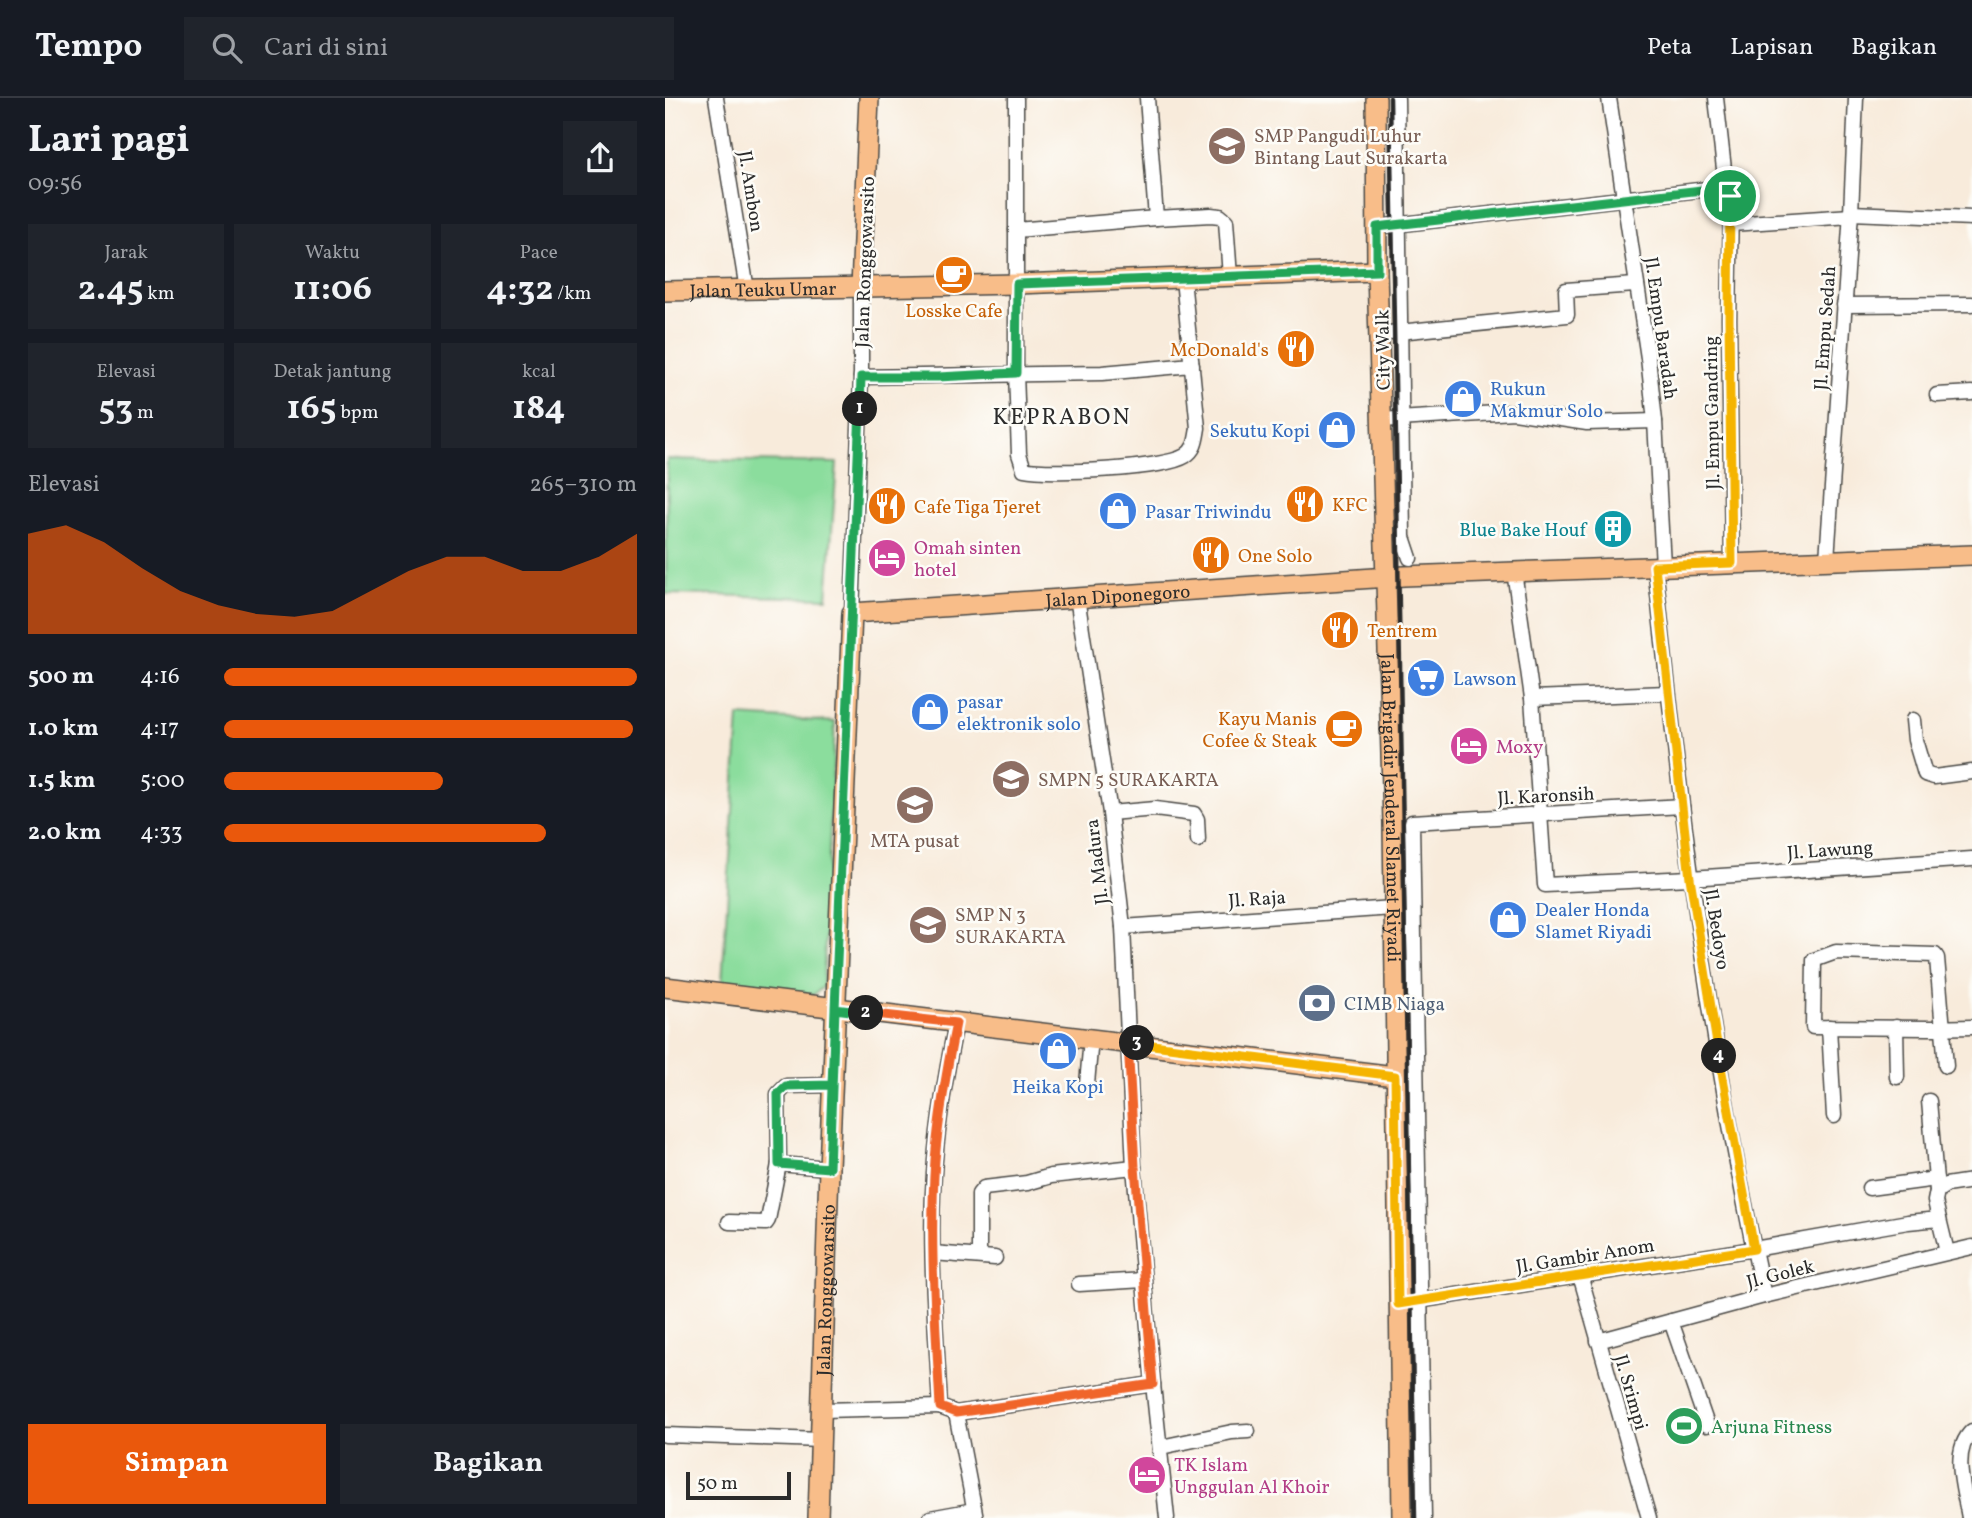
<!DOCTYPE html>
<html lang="id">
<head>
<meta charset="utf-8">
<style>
	:root { --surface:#171b24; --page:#20242c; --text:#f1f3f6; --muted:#9ea1a6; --line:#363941; --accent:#ea580c }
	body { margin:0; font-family:Vollkorn,serif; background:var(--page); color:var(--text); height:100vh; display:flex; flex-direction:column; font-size:26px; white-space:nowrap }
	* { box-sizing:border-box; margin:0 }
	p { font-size:23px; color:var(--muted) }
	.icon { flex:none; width:38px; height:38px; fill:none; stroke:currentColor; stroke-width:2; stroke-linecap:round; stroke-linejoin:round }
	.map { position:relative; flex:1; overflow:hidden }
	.panel { display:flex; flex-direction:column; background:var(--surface); width:665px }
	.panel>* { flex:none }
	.scale { position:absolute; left:21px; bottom:18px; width:105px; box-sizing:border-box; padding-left:7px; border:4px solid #2b2b2b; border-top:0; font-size:19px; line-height:24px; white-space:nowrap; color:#2b2b2b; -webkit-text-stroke:5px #fdfcf7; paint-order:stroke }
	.pin { position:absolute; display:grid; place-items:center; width:60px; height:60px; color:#fff; margin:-30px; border:4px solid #fff; border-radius:50%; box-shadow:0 2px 7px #0007 }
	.km { position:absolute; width:35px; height:35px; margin:-18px; border-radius:50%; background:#222; color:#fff; font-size:19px; line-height:35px; text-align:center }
	.round { display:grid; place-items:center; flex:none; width:74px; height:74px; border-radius:0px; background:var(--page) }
	.head { display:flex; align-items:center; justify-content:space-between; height:119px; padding:0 28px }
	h1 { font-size:38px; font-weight:700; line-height:52px }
	.figures { display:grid; grid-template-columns:repeat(3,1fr); gap:10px; height:119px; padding:7px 28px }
	.figures div { display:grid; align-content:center; border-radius:0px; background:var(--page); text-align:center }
	.figures b { font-size:35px; font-weight:700 }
	.figures small { font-size:19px; font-weight:400 }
	.figures p { font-size:19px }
	.chart { height:196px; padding:14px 28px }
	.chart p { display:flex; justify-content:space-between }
	.chart svg { width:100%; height:126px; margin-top:7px; fill:var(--accent); opacity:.7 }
	.cta { display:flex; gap:14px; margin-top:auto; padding:14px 28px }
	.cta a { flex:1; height:80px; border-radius:0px; background:var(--accent); color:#fff; font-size:28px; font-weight:700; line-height:80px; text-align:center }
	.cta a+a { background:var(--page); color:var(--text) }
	ul { padding:0 28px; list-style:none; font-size:23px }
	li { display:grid; grid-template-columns:112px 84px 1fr; align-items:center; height:52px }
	li i { height:18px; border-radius:9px; background:var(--accent) }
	header { display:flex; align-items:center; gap:42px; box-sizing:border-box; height:98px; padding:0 35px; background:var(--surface); border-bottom:2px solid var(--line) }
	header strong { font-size:33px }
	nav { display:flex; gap:38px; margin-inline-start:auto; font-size:24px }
	.search { width:490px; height:63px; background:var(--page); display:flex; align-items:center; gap:18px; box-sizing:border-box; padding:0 24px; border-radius:0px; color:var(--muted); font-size:26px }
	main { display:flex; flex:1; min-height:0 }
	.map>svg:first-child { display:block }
	.green { fill:#8bdd9d; stroke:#5b8464; stroke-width:2 }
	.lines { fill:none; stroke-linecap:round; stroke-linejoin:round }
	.minor-casing { stroke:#4a4845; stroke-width:17 }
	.major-casing { stroke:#4a4845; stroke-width:22 }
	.minor { stroke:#fff; stroke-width:14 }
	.major { stroke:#f8bd89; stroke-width:19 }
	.rail { stroke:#2b2b2b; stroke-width:4.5 }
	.split-1-casing { stroke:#fff; stroke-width:14 }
	.split-2-casing { stroke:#fff; stroke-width:14 }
	.split-3-casing { stroke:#fff; stroke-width:14 }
	.split-4-casing { stroke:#fff; stroke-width:14 }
	.split-5-casing { stroke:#fff; stroke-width:14 }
	.split-1 { stroke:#22a559; stroke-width:9 }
	.split-2 { stroke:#22a559; stroke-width:9 }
	.split-3 { stroke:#f0652b; stroke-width:9 }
	.split-4 { stroke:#f5b400; stroke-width:9 }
	.split-5 { stroke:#f5b400; stroke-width:9 }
	.labels { text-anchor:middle; stroke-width:5; stroke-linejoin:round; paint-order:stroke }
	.education-label { font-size:19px; fill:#785e54; stroke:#fdfcf7; text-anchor:start }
	.street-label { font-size:19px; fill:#2b2b2b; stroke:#fdfcf7 }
	.food-label { font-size:19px; fill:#c56008; stroke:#fdfcf7; text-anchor:start }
	.shop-label { font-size:19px; fill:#366cbe; stroke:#fdfcf7; text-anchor:start }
	.culture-label { font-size:19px; fill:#0d838f; stroke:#fdfcf7; text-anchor:end }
	.hotel-label { font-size:19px; fill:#b23c85; stroke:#fdfcf7; text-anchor:start }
	.service-label { font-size:19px; fill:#4e5e75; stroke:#fdfcf7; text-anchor:start }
	.leisure-label { font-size:19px; fill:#27864d; stroke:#fdfcf7; text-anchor:start }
	.quarter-label { font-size:23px; letter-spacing:2px; fill:#2b2b2b; stroke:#fdfcf7 }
</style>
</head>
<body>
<header>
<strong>Tempo</strong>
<div class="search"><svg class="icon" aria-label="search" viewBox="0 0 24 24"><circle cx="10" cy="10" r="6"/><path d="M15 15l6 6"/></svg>Cari di sini</div>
<nav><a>Peta</a><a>Lapisan</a><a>Bagikan</a></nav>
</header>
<main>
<section class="panel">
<div class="head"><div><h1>Lari pagi</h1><p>09:56</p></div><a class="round"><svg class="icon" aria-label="share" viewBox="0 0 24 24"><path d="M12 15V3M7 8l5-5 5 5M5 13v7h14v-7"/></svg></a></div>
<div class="figures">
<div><p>Jarak</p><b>2.45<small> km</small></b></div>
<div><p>Waktu</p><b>11:06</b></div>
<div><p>Pace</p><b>4:32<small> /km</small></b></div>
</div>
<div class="figures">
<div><p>Elevasi</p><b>53<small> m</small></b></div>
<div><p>Detak jantung</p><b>165<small> bpm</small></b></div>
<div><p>kcal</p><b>184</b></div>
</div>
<div class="chart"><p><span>Elevasi</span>265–310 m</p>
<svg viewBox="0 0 160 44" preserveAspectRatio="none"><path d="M0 44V9L10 6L20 12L30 21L40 29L50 34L60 37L70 38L80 36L90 29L100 22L110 17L120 17L130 22L140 22L150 17L160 9V44z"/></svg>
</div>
<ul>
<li><b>500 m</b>4:16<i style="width:100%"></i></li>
<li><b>1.0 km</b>4:17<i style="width:99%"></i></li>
<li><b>1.5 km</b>5:00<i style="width:53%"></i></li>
<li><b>2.0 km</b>4:33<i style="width:78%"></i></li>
</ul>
<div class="cta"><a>Simpan</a><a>Bagikan</a></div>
</section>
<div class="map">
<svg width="1307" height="1420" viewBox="0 0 1307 1420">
	<rect width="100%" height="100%" fill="#fdfcf7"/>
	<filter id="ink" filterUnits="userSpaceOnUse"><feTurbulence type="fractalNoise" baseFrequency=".0143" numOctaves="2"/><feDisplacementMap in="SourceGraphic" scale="14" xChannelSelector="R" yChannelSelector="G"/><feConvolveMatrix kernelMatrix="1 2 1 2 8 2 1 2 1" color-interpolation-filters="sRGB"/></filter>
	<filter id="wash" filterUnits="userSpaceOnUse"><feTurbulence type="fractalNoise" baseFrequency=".00686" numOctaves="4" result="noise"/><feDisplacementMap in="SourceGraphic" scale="28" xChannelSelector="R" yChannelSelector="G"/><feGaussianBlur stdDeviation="1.57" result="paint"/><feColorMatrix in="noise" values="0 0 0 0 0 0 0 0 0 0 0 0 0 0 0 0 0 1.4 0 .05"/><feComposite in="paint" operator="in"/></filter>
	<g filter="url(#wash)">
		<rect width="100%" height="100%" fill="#f8ebdb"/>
		<!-- green -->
		<g class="green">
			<polygon points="2,361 172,365 162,500 1,496"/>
			<polygon points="74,618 170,624 158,889 148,897 57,885"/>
		</g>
	</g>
	<g filter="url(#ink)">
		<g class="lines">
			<defs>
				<g id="minor">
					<polyline points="51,0 82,192"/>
					<path d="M 351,0 L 351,275 L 354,356 L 359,371 C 385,377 499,371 520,358 C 531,351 531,341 533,330 L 518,181"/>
					<polyline points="732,0 738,439 745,460"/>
					<polyline points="944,0 983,260 990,323 998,467"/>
					<polyline points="1051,0 1061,89 1064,90 1066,104 1064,221 1067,465"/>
					<polyline points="1186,115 1307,120"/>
					<polyline points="491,120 546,117 555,118 561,123 565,179"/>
					<polyline points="1066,126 1186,118"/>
					<polyline points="712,129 1061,89"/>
					<polyline points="351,132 491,120 482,0"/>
					<polyline points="1179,207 1307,206"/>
					<polyline points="714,236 902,217 901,192 970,187"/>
					<polyline points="196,279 437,275 527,267"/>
					<polyline points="1272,297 1307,295"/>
					<polyline points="716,322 849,314 922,325 990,323"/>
					<polyline points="1162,461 1186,115 1191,0"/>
					<path d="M 990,468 C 1015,712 1046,957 1099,1198"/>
					<polyline points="849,473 867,600 880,787 1025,780 1307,761"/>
					<polyline points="412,499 445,715 458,829 469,1069 488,1286 502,1420"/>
					<polyline points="187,515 196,279 196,190"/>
					<polyline points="867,600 1003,595"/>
					<polyline points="1248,622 1250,642 1260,676 1269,679 1307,674"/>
					<polyline points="445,715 490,711 529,716 532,721 533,742"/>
					<polyline points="458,829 728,810"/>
					<path d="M 291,925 C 282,970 274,1016 270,1062 C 263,1144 271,1227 275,1309 L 291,1315 L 311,1420"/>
					<polyline points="1164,929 1169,1018"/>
					<polyline points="1231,929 1232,979"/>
					<polyline points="1281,968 1272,860 1270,857 1171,854 1149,862 1148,929 1263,930 1307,929"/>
					<polyline points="422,986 426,940"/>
					<polyline points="164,1070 114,1066 113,996 121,988 167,987"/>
					<polyline points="1204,1090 1271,1081"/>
					<polyline points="1272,1093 1281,1087 1307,1083"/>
					<polyline points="1274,1121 1282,1154"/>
					<polyline points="64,1124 101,1125 103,1122 114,1066"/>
					<polyline points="268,1155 330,1160"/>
					<polyline points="314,1158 314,1096 319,1090 362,1085 386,1078 469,1069"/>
					<polyline points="915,1177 984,1420"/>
					<polyline points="414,1186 479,1182"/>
					<polyline points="733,1206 1089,1151 1243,1124 1274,1121 1270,1103 1272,1093 1264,1003"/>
					<polyline points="1006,1223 1042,1327"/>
					<polyline points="933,1243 1099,1198 1307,1149"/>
					<polyline points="158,1312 275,1309"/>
					<polyline points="291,1315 488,1286"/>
					<polyline points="0,1337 157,1342"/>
					<polyline points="496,1349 567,1334 583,1333"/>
					<polyline points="265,1420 309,1412"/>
					<polyline points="759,1420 747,724 1017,708"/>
					<path d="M 1304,1420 C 1300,1394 1285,1354 1307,1333"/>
				</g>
				<g id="major">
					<path id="s1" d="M 711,0 L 712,173 L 728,725 L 737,1420"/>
					<polyline points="196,190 204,0"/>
					<path id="s2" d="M 0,193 L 352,186 L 712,173"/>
					<polyline points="0,889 730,978"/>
					<path id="s3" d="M 153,1420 L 164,1070 L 187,515 L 739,478 L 1307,457"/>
				</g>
			</defs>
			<!-- minor casing -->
			<use href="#minor" class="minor-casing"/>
			<!-- major casing -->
			<use href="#major" class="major-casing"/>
			<!-- minor -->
			<use href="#minor" class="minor"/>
			<!-- major -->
			<use href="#major" class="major"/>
			<!-- rail -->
			<polyline class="rail" points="725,0 750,1420"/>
		</g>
	</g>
	<g class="lines" filter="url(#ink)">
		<defs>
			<polyline id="split-1" points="195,311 196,279 273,279 351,275 352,186 712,173 712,129 1063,89 1065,98"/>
			<polyline id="split-2" points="195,311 170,911 164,1070 114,1066 113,996 121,988 167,987 170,911 201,915"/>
			<path id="split-3" d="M 201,915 L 291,925 C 282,970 274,1016 270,1062 C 264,1145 271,1227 275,1309 L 291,1315 L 488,1286 L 470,1069 L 463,944 L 472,945"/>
			<polyline id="split-4" points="472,945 730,978 733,1206 1089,1151 1054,958"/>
			<polyline id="split-5" points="1054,958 1025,780 990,468 1067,465 1064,221 1065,98"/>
		</defs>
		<!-- split-1 casing -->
		<use href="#split-1" class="split-1-casing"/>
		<!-- split-2 casing -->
		<use href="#split-2" class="split-2-casing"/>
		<!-- split-3 casing -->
		<use href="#split-3" class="split-3-casing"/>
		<!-- split-4 casing -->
		<use href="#split-4" class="split-4-casing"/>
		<!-- split-5 casing -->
		<use href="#split-5" class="split-5-casing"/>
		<!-- split-1 -->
		<use href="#split-1" class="split-1"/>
		<!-- split-2 -->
		<use href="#split-2" class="split-2"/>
		<!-- split-3 -->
		<use href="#split-3" class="split-3"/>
		<!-- split-4 -->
		<use href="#split-4" class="split-4"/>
		<!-- split-5 -->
		<use href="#split-5" class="split-5"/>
	</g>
	<!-- icons -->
	<defs>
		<symbol id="school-disc" viewBox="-11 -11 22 22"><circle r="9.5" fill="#8d6e63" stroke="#fdfcf7"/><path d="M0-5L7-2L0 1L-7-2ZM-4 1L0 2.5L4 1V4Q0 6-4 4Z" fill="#fff"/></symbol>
		<symbol id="cafe-disc" viewBox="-11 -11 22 22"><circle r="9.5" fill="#e8710a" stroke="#fdfcf7"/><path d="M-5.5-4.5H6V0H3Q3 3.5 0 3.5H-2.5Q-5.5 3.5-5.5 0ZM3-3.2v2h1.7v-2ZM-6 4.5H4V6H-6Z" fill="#fff"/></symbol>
		<symbol id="restaurant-disc" viewBox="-11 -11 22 22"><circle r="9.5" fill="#e8710a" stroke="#fdfcf7"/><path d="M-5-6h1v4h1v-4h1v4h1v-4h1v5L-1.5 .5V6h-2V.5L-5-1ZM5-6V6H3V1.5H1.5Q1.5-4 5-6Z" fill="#fff"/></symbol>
		<symbol id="shop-disc" viewBox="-11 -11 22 22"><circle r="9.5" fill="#3f7fe0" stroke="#fdfcf7"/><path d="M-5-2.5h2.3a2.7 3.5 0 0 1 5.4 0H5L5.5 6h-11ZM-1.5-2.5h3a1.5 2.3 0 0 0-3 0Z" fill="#fff"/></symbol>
		<symbol id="building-disc" viewBox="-11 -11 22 22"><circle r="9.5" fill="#0f9aa8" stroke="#fdfcf7"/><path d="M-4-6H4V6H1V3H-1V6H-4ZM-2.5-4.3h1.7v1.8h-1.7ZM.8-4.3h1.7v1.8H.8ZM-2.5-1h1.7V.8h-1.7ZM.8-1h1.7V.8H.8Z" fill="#fff"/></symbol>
		<symbol id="hotel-disc" viewBox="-11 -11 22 22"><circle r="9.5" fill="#d1479c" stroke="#fdfcf7"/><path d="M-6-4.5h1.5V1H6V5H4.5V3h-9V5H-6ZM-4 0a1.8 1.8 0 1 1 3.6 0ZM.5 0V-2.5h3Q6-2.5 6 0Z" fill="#fff"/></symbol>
		<symbol id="supermarket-disc" viewBox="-11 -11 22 22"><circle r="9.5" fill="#3f7fe0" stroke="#fdfcf7"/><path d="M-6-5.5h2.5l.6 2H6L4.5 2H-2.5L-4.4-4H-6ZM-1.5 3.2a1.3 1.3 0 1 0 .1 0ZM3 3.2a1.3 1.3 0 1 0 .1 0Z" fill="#fff"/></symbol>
		<symbol id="bank-disc" viewBox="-11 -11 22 22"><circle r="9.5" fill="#5c6f8a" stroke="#fdfcf7"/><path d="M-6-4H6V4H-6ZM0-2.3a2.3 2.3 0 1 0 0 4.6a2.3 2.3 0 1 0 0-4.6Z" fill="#fff"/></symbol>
		<symbol id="stadium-disc" viewBox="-11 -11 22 22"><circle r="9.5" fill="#2e9e5b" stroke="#fdfcf7"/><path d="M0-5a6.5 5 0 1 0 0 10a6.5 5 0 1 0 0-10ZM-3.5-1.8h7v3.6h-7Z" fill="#fff"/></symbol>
	</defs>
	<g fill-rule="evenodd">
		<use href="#school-disc" x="540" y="26" width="44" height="44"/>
		<use href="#cafe-disc" x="267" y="155" width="44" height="44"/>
		<use href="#restaurant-disc" x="609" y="229" width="44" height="44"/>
		<use href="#shop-disc" x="776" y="279" width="44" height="44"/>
		<use href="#shop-disc" x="650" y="310" width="44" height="44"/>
		<use href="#restaurant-disc" x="618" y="384" width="44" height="44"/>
		<use href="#restaurant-disc" x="200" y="386" width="44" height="44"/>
		<use href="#shop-disc" x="431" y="391" width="44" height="44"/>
		<use href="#building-disc" x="926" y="409" width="44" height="44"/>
		<use href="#restaurant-disc" x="524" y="435" width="44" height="44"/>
		<use href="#hotel-disc" x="200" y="438" width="44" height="44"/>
		<use href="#restaurant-disc" x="653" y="510" width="44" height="44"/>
		<use href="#supermarket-disc" x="739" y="558" width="44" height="44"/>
		<use href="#shop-disc" x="243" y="592" width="44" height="44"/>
		<use href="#cafe-disc" x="657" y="609" width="44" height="44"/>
		<use href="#hotel-disc" x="782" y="626" width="44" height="44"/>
		<use href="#school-disc" x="324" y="659" width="44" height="44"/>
		<use href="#school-disc" x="228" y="685" width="44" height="44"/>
		<use href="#shop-disc" x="821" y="800" width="44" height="44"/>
		<use href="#school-disc" x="241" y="805" width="44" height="44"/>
		<use href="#bank-disc" x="630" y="883" width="44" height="44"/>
		<use href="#shop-disc" x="371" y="931" width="44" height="44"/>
		<use href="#stadium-disc" x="997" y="1306" width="44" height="44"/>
		<use href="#hotel-disc" x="460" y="1355" width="44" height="44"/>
	</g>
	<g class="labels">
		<!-- education labels -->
		<g class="education-label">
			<text x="589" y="44">SMP Pangudi Luhur<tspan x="589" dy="22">Bintang Laut Surakarta</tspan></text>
			<text x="373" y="688">SMPN 5 SURAKARTA</text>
			<text x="250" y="749" text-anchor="middle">MTA pusat</text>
			<text x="290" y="823">SMP N 3<tspan x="290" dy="22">SURAKARTA</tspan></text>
		</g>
		<!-- street labels -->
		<g class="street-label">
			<text transform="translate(87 93) rotate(81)" y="7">Jl. Ambon</text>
			<text transform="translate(199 164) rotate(-88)" y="7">Jalan Ronggowarsito</text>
			<text dy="7" stroke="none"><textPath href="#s2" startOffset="98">Jalan Teuku Umar</textPath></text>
			<text transform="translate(997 230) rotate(82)" y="7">Jl. Empu Baradah</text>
			<text transform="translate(1159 230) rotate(-86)" y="7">Jl. Empu Sedah</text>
			<text transform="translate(717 252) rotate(-91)" y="7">City Walk</text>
			<text transform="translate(1046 315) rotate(-91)" y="7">Jl. Empu Gandring</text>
			<text dy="7" stroke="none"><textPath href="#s3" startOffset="1172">Jalan Diponegoro</textPath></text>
			<text transform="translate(881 697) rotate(-3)" y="7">Jl. Karonsih</text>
			<text dy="7" stroke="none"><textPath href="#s1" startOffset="710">Jalan Brigadir Jenderal Slamet Riyadi</textPath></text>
			<text transform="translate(1165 751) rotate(-4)" y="7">Jl. Lawung</text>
			<text transform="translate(431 764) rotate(-97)" y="7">Jl. Madura</text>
			<text transform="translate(592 800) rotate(-4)" y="7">Jl. Raja</text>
			<text transform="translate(1053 831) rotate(81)" y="7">Jl. Bedoyo</text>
			<text transform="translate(920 1157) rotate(-9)" y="7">Jl. Gambir Anom</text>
			<text transform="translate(1115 1175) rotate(-14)" y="7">Jl. Golek</text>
			<text dy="7" stroke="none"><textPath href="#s3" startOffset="228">Jalan Ronggowarsito</textPath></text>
			<text transform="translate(967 1294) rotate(74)" y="7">Jl. Srimpi</text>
		</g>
		<!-- food labels -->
		<g class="food-label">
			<text x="289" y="219" text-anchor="middle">Losske Cafe</text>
			<text x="604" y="258" text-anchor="end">McDonald's</text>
			<text x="667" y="413">KFC</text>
			<text x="249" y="415">Cafe Tiga Tjeret</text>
			<text x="573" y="464">One Solo</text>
			<text x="702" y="539">Tentrem</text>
			<text x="652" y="627" text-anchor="end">Kayu Manis<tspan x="652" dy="22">Cofee &amp; Steak</tspan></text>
		</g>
		<!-- shop labels -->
		<g class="shop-label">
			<text x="825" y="297">Rukun<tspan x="825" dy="22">Makmur Solo</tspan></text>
			<text x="645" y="339" text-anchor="end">Sekutu Kopi</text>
			<text x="480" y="420">Pasar Triwindu</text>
			<text x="788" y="587">Lawson</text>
			<text x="292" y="610">pasar<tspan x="292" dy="22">elektronik solo</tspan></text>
			<text x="870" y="818">Dealer Honda<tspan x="870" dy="22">Slamet Riyadi</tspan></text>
			<text x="393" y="995" text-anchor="middle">Heika Kopi</text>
		</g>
		<!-- culture labels -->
		<g class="culture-label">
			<text x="921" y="438">Blue Bake Houf</text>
		</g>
		<!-- hotel labels -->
		<g class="hotel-label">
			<text x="249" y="456">Omah sinten<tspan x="249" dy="22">hotel</tspan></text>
			<text x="831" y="655">Moxy</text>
			<text x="509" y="1373">TK Islam<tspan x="509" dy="22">Unggulan Al Khoir</tspan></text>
		</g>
		<!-- service labels -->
		<g class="service-label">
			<text x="679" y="912">CIMB Niaga</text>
		</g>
		<!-- leisure labels -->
		<g class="leisure-label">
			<text x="1046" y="1335">Arjuna Fitness</text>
		</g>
		<!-- quarter labels -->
		<g class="quarter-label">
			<text x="397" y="326">KEPRABON</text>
		</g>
	</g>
</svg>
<div class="scale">50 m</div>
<div class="pin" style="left:1065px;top:98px;background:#1e9e55"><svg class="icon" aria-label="arrive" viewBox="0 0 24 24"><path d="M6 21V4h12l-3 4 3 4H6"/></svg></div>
<b class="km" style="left:195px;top:311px">1</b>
<b class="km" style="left:201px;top:915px">2</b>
<b class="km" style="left:472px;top:945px">3</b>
<b class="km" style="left:1054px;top:958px">4</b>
</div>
</main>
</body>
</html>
